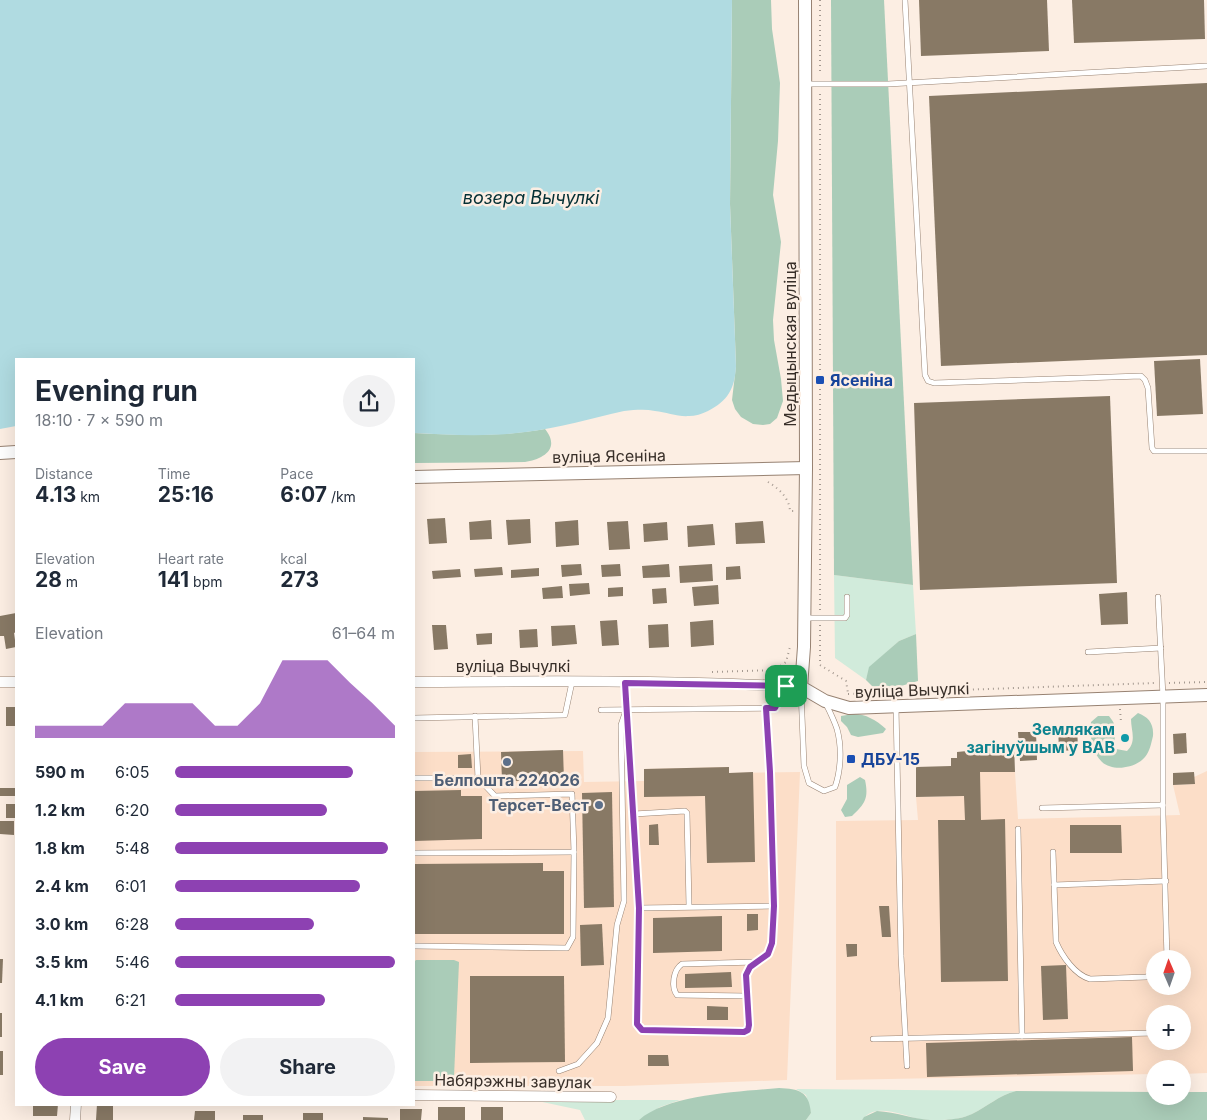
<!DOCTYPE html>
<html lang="en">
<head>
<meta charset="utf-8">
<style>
	:root { --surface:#fff; --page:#f2f2f3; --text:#1f2937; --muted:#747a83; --accent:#8d41b2 }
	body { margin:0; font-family:Inter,sans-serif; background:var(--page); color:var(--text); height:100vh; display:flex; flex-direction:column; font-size:19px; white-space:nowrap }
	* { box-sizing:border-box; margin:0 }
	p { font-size:16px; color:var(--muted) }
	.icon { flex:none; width:28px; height:28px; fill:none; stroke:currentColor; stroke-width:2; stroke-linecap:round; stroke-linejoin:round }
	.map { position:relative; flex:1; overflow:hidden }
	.panel { position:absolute; left:15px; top:358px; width:400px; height:748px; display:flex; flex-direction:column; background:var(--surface); border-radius:0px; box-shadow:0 5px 20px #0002 }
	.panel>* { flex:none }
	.needle { width:32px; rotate:358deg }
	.tools { position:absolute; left:1146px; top:950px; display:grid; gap:10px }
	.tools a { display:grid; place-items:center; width:45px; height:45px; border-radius:50%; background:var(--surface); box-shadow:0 5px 20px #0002; font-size:25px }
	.pin { position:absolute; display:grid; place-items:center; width:42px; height:42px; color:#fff; margin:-21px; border-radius:10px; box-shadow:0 2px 8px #0006 }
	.round { display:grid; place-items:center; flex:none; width:52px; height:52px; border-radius:26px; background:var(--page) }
	.headline { display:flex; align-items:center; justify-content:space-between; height:85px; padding:0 20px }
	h1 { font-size:28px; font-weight:700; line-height:38px }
	.metrics { display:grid; grid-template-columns:repeat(3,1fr); gap:8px; height:85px; padding:5px 20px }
	.metrics div { display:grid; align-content:center }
	.metrics b { font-size:21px; font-weight:700 }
	.metrics small { font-size:14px; font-weight:400 }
	.metrics p { font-size:14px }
	.chart { height:140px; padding:10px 20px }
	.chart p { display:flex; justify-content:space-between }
	.chart svg { width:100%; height:90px; margin-top:5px; fill:var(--accent); opacity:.7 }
	.button { display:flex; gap:10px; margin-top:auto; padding:10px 20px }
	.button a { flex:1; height:58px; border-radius:30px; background:var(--accent); color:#fff; font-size:20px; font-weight:700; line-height:58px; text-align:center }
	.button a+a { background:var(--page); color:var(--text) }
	ul { padding:0 20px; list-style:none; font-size:16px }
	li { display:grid; grid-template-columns:80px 60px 1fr; align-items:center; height:38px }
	li i { height:12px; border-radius:6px; background:var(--accent) }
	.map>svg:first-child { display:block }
	.built { fill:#fcdec8; fill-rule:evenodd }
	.green { fill:#d1ebdb }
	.forest { fill:#aaccb8 }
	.water { fill:#b0dbe1 }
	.building { fill:#887965 }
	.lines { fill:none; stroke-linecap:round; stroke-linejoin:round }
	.service-casing { stroke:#978272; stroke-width:6 }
	.minor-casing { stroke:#978272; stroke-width:11 }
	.tertiary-casing { stroke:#978272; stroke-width:14 }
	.path { stroke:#a49990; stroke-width:2; stroke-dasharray:1 4; stroke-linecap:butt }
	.service { stroke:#fff; stroke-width:5 }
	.minor { stroke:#fff; stroke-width:10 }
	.tertiary { stroke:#fff; stroke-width:12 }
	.route-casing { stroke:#fff; stroke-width:10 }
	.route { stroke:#8d41b2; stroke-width:6 }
	.transit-dot { fill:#1a4fb4; stroke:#fceee3; stroke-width:2 }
	.culture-dot { fill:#0f9aa8; stroke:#fceee3; stroke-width:2 }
	.service-dot { fill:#5c6f8a; stroke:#fceee3; stroke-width:2 }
	.labels { text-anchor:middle; stroke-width:5; stroke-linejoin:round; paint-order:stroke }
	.street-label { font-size:16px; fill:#382f29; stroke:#fceee3 }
	.transit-label { font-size:16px; font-weight:bold; fill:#164399; stroke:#fceee3; text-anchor:start }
	.culture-label { font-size:16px; font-weight:bold; fill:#0d838f; stroke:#fceee3; text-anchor:end }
	.service-label { font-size:16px; font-weight:bold; fill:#4e5e75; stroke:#fceee3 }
	.water-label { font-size:18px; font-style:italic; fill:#043035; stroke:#fceee3 }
</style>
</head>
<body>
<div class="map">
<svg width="1207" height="1120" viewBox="0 0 1207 1120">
	<rect width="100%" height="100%" fill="#fceee3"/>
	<!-- built -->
	<g class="built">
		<polygon points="583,751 584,782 644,781 644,769 729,767 729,773 800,772 787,1080 624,1086 414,1086 414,752"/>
		<path d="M 1207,771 L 1207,1073 L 1183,1074 L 1182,1069 L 1155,1069 L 1155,1074 L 836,1080 L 836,821 L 918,820 L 916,797 L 964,796 L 980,772 L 1015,772 L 1018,819 L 1180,815 L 1173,785 L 1195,784 L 1194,777 ZM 1155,959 L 1182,959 L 1182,986 L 1155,986 ZM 1155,1014 L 1182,1014 L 1182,1041 L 1155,1041 Z"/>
	</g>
	<!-- green -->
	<g class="green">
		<polygon points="834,575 913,585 916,634 899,641 870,667 866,680 835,658"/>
		<path d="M 796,1089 L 1016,1091 C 998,1096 988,1106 972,1114 C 962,1119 950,1120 938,1120 C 932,1120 925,1120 919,1119 C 902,1115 875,1102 862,1120 L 806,1120 L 811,1113 L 806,1095 Z"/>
		<polygon points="533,1100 680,1100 660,1107 639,1120 585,1120 580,1110"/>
	</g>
	<!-- forest -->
	<g class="forest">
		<polygon points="732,0 771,0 772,29 780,83 778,141 773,195 781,242 773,320 774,340 781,379 783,401 777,418 770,424 763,425 753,424 741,417 735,409 732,400 736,366 730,204"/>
		<polygon points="831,0 884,0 913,585 834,575"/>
		<path d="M 545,429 C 561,449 543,459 525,462 L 414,463 L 414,433 C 458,435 502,437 545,429 Z"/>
		<polygon points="916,634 918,681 894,688 875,689 866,680 869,667 899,641"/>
		<path d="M 1138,713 C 1148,717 1154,723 1153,736 C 1151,744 1150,751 1145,757 C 1136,768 1113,772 1102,762 C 1091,751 1090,736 1091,722 L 1098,716 L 1109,716 C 1122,732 1111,735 1116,749 L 1127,751 C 1137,741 1131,731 1131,719 Z"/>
		<path d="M 853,714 C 866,714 876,720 886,729 L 883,733 L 858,737 L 851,735 L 847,727 L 841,721 L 841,716 Z"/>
		<path d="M 860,777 L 865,780 C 869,798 865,804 852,816 L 845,817 L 841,810 L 847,799 L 847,785 Z"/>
		<polygon points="416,960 454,960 459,962 454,1077 442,1081 414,1081 414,962"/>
		<path d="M 779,1088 C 799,1089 809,1091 811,1113 L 806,1120 L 639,1120 C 669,1094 739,1092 779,1088 Z"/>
		<path d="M 1016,1091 L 1155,1092 L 1155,1096 L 1182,1096 L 1183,1092 L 1207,1092 L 1207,1120 L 945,1120 C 954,1119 964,1118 972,1114 C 988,1106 998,1096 1016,1091 Z"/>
		<path d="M 877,1111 C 897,1112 912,1119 930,1120 L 862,1120 L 864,1117 Z"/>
	</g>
	<!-- water -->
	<path class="water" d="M 0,0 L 732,0 L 730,204 L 736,366 C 735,388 728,401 708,411 C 702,414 695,416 689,416 C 678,417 666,412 655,411 C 645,409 635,410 624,411 C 592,418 559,428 526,432 C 489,437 451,435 414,433 L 414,359 L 16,359 L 16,426 L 0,429 Z"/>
	<!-- building -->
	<g class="building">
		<polygon points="919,0 1047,0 1049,51 921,56"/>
		<polygon points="1072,0 1204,0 1205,39 1074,43"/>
		<polygon points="1207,83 1207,355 941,366 929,96"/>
		<polygon points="1200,359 1203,414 1157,416 1154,361"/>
		<polygon points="1110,396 1117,583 920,590 914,403"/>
		<polygon points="445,518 447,543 429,544 427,519"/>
		<polygon points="530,519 531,543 508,545 506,520"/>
		<polygon points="491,520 492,539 470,540 469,522"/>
		<polygon points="578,520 579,545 556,547 555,522"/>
		<polygon points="628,521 630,549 609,550 607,522"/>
		<polygon points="763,521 765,543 736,544 735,523"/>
		<polygon points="667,522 668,540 644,542 643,524"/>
		<polygon points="713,524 715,545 688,547 687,526"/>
		<polygon points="581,564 582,575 562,577 561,565"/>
		<polygon points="620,564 621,576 602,577 601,565"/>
		<polygon points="669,564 670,577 643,578 642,566"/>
		<polygon points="712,564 713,581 680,583 679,566"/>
		<polygon points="740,566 741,579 726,580 726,567"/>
		<polygon points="502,567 503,575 475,577 474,569"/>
		<polygon points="539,568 539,576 511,578 511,570"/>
		<polygon points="460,569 461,577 433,579 432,571"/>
		<polygon points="589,583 590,594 570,596 569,584"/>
		<polygon points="718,585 719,604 694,606 692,587"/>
		<polygon points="562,586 563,598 543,599 542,588"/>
		<polygon points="623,587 623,596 608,597 608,588"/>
		<polygon points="666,588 667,603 653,604 652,589"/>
		<polygon points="1127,592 1128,624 1101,625 1099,594"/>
		<polygon points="16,613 16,632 14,633 16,647 6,649 4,636 0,636 0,616"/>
		<polygon points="617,620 619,645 602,646 600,621"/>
		<polygon points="713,620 714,645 691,647 690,622"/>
		<polygon points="668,624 669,647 649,648 648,625"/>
		<polygon points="432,625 446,625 448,649 434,650"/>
		<polygon points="575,625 577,644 552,646 551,626"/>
		<polygon points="537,629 538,647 520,648 519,630"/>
		<polygon points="492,633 492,644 477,645 476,634"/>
		<rect x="6" y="707" width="10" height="19"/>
		<polygon points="1077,725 1078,750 1059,751 1058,726"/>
		<polygon points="1018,732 1036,732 1037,760 1020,761"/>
		<polygon points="1186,733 1187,753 1174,754 1173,734"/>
		<polygon points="1014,743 1015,772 980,772 981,820 1005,819 1008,981 941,982 938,820 965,820 964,796 916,797 916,767 951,766 951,758 957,758 957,752 967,751 967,744"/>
		<polygon points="563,750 564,780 502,781 501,752"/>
		<polygon points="471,754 472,768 458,768 458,755"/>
		<polygon points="729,767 729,773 753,772 755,862 707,863 705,796 644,797 644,769"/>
		<polygon points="1194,772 1195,784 1173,785 1173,773"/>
		<rect x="0" y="788" width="16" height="8"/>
		<polygon points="461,790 461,796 482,796 482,839 414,841 414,791"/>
		<polygon points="612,792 614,907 584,908 582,793"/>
		<rect x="6" y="804" width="10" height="14"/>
		<polygon points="0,821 14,821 14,835 0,834"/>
		<polygon points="658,824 659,845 649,845 649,825"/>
		<polygon points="1070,825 1121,825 1122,853 1070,853"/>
		<polygon points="543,863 543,871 564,871 564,934 414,934 414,864"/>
		<polygon points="879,906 889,906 891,937 882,937"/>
		<polygon points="747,914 758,914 758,930 747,931"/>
		<polygon points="722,916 722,951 653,953 653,918"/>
		<polygon points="602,924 604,965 581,966 580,925"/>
		<polygon points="846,944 857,944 857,956 847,957"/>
		<polygon points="0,959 3,959 2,983 0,983"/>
		<polygon points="1066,965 1068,1019 1043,1020 1041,966"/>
		<polygon points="731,972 732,987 685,988 685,974"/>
		<polygon points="470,976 564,976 565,1062 470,1063"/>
		<polygon points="707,1006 728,1007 728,1020 707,1020"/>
		<rect x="0" y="1013" width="2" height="24"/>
		<polygon points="1132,1037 1133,1071 927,1077 926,1043"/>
		<rect x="0" y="1051" width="3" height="24"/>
		<polygon points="648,1055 668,1055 669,1066 648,1066"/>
		<polygon points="33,1104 58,1104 57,1116 33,1116"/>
		<polygon points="97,1104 113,1104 113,1120 96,1120"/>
		<rect x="438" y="1107" width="27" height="13"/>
		<rect x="481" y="1107" width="22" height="13"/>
		<polygon points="400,1109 422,1109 421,1120 400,1120"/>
		<polygon points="195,1111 215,1111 215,1120 194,1120"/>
		<rect x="303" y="1113" width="20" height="7"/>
		<rect x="243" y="1115" width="20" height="5"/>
		<polygon points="363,1117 388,1118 388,1120 363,1120"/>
	</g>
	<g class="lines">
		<defs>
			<g id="service">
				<polyline points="905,0 925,375 928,381 934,383 1141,376 1145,380 1148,388 1152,448 1154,451 1207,451"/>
				<polyline points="806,84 888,84 1207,66"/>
				<polyline points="1158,597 1163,697 1163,815 1167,959"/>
				<polyline points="805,618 845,618 847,615 847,597"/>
				<polyline points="1088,652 1161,648"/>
				<path d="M 801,690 L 804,766 L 809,783 L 824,791 L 835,787 C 841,770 842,747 837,729 C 834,720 830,712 826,704"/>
				<polyline points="896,707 901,956 907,1066"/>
				<polyline points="601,710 775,708 786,686"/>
				<polyline points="626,713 634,814 685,811 687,813 689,906"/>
				<polyline points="414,718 565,715 572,682"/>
				<polyline points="414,778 478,778 475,716"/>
				<polyline points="1042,808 1163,805"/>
				<polyline points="634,814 639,908 637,1024 642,1030 744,1032 748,1029 749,1025 746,975 750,967 768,954 772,943 774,906 770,772 766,708"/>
				<path d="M 1053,852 L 1056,942 C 1062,956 1075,975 1090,979 L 1146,977 L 1155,973"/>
				<polyline points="414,853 574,852 572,794 495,796 478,778"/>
				<polyline points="1054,885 1166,881"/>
				<polyline points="639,908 774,906"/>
				<polyline points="414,946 567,948 573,937 574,852"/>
				<path d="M 747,996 L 677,995 C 671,987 673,970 682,964 L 756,962"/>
				<polyline points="1022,1036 1155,1033"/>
				<polyline points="873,1039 1022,1036 1018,829"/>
				<polyline points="559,1071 578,1064 597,1043 608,1018 617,925 624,901 621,725 626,710 625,683"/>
			</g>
			<g id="minor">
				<polyline points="0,682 16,682"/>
				<path d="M 414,682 C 543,681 672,680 801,687"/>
				<polyline points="414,1095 611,1097"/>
				<polyline points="75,1120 76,1104"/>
			</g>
			<g id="tertiary">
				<polyline points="805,0 806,468 804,647 801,687 825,701 849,708 1207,695"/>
				<polyline points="0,453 16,452"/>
				<polyline points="414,477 806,468"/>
			</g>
		</defs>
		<!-- service casing -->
		<use href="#service" class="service-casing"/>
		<!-- minor casing -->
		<use href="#minor" class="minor-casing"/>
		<!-- tertiary casing -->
		<use href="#tertiary" class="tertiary-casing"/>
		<!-- path -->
		<g class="path">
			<polyline points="820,0 820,75"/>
			<path d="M 768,482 C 778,488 789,497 790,511 L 794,511"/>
			<polyline points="820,610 820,92"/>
			<polyline points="820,625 820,665 846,681 848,693"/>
			<polyline points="712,672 775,670 786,662 790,647"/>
			<polyline points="1169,683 1207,682"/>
			<polyline points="848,694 1155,683"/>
			<polyline points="1120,709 1121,722"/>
		</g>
		<!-- service -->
		<use href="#service" class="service"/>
		<!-- minor -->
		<use href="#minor" class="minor"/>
		<!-- tertiary -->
		<use href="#tertiary" class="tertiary"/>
	</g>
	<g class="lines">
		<defs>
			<polygon id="route" points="625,683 786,686 775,708 766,708 770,772 774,906 772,943 768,954 750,967 746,975 749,1025 748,1030 744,1032 642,1030 637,1024 639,908"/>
		</defs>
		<!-- route casing -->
		<use href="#route" class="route-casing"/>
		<!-- route -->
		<use href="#route" class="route"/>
	</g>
	<!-- markers -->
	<g class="transit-dot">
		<rect x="815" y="375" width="10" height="10" rx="2.5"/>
		<rect x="846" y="754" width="10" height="10" rx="2.5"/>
	</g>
	<circle class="culture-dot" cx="1125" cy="738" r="5"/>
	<g class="service-dot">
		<circle cx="507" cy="762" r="5"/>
		<circle cx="599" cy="805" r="5"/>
	</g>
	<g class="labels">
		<!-- street labels -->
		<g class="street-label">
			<text transform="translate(790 344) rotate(-90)" y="6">Медыцынская вуліца</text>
			<text transform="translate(609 456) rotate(-1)" y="6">вуліца Ясеніна</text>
			<text x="513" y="672">вуліца Вычулкі</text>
			<text transform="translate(912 690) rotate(-2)" y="6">вуліца Вычулкі</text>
			<text transform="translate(513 1081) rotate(1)" y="6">Набярэжны завулак</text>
		</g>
		<!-- transit labels -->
		<g class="transit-label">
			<text x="830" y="386">Ясеніна</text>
			<text x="861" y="765">ДБУ-15</text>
		</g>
		<!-- culture labels -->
		<g class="culture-label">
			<text x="1115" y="735">Землякам<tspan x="1115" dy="18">загінуўшым у ВАВ</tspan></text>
		</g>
		<!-- service labels -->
		<g class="service-label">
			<text x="507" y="786">Белпошта 224026</text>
			<text x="589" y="811" text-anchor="end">Терсет-Вест</text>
		</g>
		<!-- water labels -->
		<g class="water-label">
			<text x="531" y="204">возера Вычулкі</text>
		</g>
	</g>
</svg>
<div class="tools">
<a><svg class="needle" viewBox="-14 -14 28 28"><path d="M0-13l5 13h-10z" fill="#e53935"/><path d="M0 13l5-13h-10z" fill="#747a83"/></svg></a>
<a>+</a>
<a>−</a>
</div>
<div class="pin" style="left:786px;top:686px;background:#1e9e55"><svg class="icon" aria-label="arrive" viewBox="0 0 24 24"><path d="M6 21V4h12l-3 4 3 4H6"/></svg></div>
<section class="panel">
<div class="headline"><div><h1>Evening run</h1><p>18:10 · 7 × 590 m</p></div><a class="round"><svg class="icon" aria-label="share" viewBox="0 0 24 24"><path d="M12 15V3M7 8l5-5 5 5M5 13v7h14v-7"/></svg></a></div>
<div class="metrics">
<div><p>Distance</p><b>4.13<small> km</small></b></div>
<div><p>Time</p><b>25:16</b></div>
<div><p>Pace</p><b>6:07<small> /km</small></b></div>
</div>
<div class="metrics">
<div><p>Elevation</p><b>28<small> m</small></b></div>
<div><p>Heart rate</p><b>141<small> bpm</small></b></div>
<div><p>kcal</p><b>273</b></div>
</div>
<div class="chart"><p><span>Elevation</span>61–64 m</p>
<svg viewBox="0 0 160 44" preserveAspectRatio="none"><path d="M0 44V38L10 38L20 38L30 38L40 27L50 27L60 27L70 27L80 38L90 38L100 27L110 6L120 6L130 6L140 17L150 27L160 38V44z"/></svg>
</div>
<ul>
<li><b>590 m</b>6:05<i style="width:81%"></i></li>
<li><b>1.2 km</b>6:20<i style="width:69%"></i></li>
<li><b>1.8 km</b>5:48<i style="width:97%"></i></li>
<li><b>2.4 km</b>6:01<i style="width:84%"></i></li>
<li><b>3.0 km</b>6:28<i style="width:63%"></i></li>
<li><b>3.5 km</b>5:46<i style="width:100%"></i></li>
<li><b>4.1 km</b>6:21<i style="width:68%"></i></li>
</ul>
<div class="button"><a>Save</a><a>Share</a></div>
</section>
</div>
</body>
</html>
